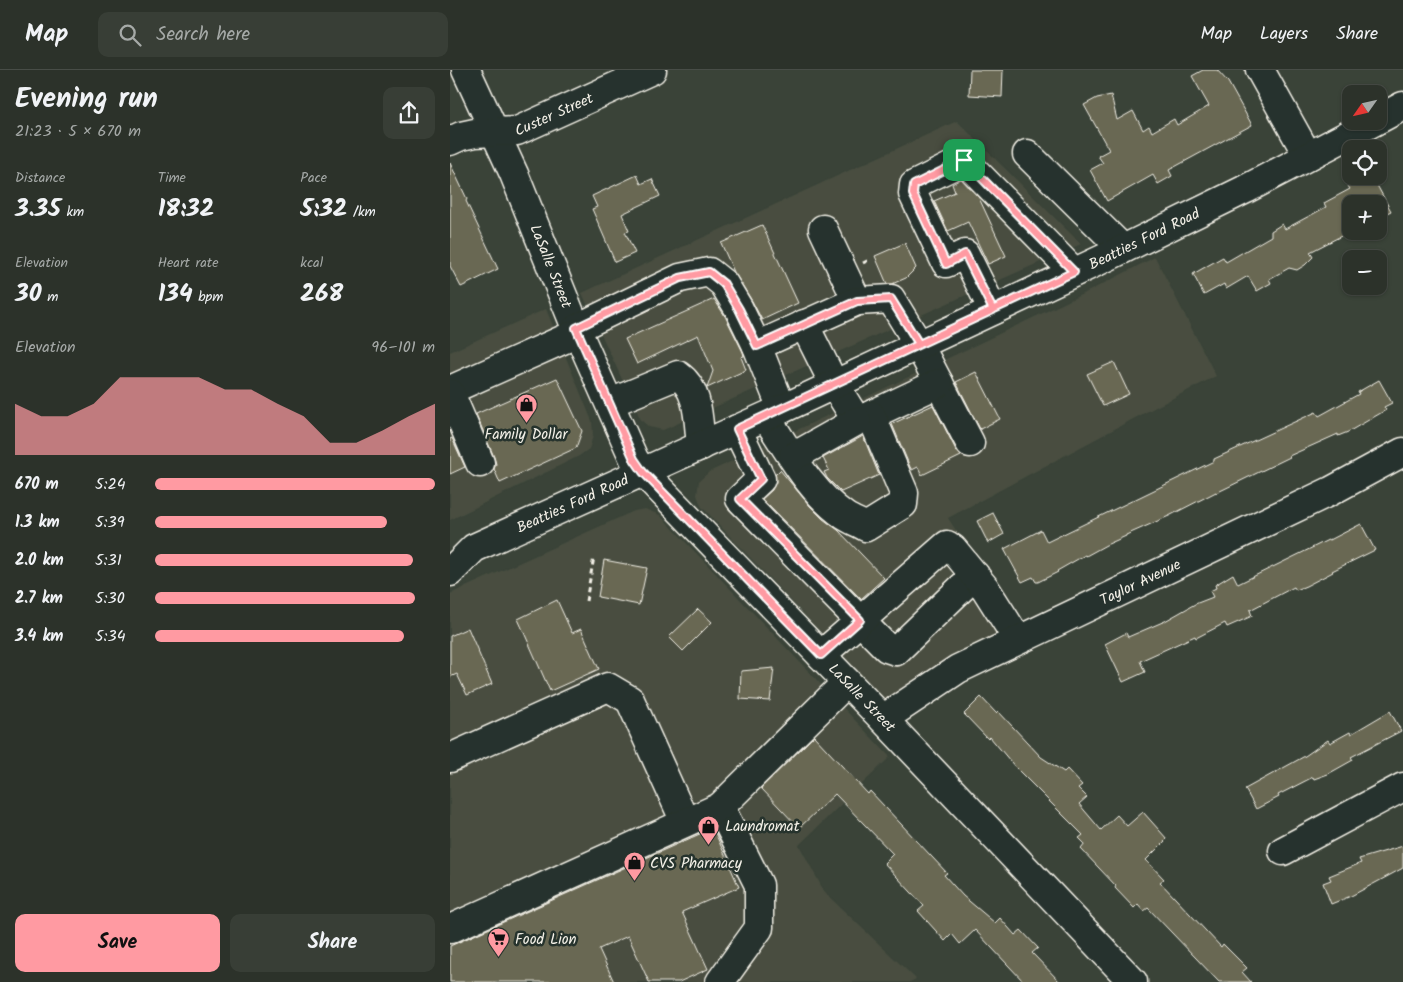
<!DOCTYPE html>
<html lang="en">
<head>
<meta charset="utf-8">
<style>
	:root { --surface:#2c322a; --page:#383e36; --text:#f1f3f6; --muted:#a6aaa8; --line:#484d47; --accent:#ff9aa2 }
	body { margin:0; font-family:Kalam,sans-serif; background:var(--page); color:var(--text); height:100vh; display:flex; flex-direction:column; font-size:19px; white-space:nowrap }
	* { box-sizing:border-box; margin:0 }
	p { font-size:16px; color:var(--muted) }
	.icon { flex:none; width:28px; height:28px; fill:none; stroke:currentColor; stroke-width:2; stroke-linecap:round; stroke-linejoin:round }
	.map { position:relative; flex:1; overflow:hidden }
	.sheet { display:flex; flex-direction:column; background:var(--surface); width:450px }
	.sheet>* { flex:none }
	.needle { width:32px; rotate:236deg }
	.controls { position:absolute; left:892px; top:15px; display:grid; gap:10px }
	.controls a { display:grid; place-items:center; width:45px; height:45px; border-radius:10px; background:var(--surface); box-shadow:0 1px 4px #0004,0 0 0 1px var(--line); font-size:25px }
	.pin { position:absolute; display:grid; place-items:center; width:42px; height:42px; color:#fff; margin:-21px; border-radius:10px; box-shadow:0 2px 8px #0006 }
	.round { display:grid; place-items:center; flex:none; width:52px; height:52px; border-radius:10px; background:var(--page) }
	.headline { display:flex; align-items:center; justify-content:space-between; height:85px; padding:0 15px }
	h1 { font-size:28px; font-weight:700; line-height:38px }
	.metrics { display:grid; grid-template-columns:repeat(3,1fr); gap:8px; height:85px; padding:5px 15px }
	.metrics div { display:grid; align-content:center }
	.metrics b { font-size:25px; font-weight:700 }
	.metrics small { font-size:14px; font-weight:400 }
	.metrics p { font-size:14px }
	.chart { height:140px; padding:10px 15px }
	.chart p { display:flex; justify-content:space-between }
	.chart svg { width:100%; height:90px; margin-top:5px; fill:var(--accent); opacity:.7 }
	.cta { display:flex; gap:10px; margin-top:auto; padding:10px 15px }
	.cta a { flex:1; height:58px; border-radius:10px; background:var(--accent); color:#111; font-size:20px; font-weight:700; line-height:58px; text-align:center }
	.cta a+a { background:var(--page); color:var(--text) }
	ul { padding:0 15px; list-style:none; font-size:16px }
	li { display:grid; grid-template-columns:80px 60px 1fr; align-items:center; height:38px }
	li i { height:12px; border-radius:6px; background:var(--accent) }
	header { display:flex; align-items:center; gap:30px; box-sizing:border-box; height:70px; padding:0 25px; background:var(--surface); border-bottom:1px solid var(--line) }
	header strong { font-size:24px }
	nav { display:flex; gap:28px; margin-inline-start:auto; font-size:18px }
	.search { width:350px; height:45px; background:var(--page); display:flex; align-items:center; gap:12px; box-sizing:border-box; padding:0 18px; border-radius:10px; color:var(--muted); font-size:19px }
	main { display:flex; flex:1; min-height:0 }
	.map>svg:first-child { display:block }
	.built { fill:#484e40 }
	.building { fill:#696853; stroke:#f4f1e8 }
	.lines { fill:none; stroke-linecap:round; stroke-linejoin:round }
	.minor-casing { stroke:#f4f1e8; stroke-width:31 }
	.major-casing { stroke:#f4f1e8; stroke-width:31 }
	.path { stroke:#f4f1e8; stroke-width:3; stroke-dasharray:5 4; stroke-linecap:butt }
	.minor { stroke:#26332d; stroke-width:28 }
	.major { stroke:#26332d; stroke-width:28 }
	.route-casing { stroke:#fff; stroke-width:10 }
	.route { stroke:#ff9aa2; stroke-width:6 }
	.labels { text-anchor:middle; stroke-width:5; stroke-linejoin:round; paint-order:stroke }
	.street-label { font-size:15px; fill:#f4f1e8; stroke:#26332d }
	.poi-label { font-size:15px; fill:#f4f1e8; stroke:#26332d; text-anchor:start }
</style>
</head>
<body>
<header>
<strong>Map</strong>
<div class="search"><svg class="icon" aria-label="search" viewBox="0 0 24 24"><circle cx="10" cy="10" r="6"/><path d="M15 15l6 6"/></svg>Search here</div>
<nav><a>Map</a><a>Layers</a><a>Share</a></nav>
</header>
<main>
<section class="sheet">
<div class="headline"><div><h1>Evening run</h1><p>21:23 · 5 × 670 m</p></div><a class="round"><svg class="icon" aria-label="share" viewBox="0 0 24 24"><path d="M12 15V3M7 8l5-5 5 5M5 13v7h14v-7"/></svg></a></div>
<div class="metrics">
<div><p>Distance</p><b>3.35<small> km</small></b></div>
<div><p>Time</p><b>18:32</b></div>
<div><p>Pace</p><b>5:32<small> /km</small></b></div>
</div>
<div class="metrics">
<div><p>Elevation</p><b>30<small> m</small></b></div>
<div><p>Heart rate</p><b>134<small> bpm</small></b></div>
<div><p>kcal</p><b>268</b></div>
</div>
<div class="chart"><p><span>Elevation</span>96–101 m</p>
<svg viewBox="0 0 160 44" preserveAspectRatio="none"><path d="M0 44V19L10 25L20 25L30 19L40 6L50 6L60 6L70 6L80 12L90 12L100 19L110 25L120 38L130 38L140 32L150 25L160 19V44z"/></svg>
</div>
<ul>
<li><b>670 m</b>5:24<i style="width:100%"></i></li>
<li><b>1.3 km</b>5:39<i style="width:83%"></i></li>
<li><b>2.0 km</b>5:31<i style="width:92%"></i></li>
<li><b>2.7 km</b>5:30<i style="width:93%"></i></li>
<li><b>3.4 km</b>5:34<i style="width:89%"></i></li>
</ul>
<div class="cta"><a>Save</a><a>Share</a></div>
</section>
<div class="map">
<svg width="953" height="912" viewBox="0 0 953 912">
	<rect width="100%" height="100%" fill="#3a4338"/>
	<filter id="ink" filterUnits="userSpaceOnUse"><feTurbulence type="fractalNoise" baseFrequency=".02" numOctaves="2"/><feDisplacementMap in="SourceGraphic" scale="10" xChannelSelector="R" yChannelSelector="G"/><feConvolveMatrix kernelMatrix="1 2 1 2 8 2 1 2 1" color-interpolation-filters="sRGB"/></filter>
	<g filter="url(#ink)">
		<!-- built -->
		<g class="built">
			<polygon points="507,51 631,174 213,360 199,357 191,350 132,223"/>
			<polygon points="705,187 766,306 700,340 498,448 570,559 438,633 251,436 247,425 249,411 259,402 639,221"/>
			<polygon points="96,239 142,351 143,366 139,379 129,386 0,450 0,282"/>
			<polygon points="195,439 210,445 440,687 349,775 375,823 466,909 460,912 0,912 0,524 184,441"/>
		</g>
		<!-- building -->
		<g class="building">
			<polygon points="520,0 553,0 552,27 519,25"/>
			<polygon points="753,0 767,0 778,12 802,55 719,100 722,106 708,114 703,105 657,131 640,100 653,93 648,86 659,80 634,35 647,28 661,25 667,50 683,41 693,60 699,56 702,62 724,49 727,55 759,36 742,6"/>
			<polygon points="0,93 17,129 16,131 48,199 11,217 0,196"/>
			<polygon points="187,105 191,114 202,109 210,126 172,144 179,161 175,162 185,183 165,192 142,139 147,137 142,126"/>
			<polygon points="916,106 922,106 941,141 929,147 929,134 901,134 901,161 860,182 863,187 855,195 847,200 839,198 819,209 821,213 807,221 798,206 776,219 774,214 754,225 743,204 771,188 773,187 776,192 821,166 821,161 832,154 835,159 876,137 874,133 900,119 898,116"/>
			<polygon points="511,109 529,128 556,186 538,194 518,152 498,161 484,131 505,122 502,114"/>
			<polygon points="312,155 348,233 312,250 302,231 284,202 271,173"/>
			<polygon points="455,173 466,198 456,208 442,214 437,214 425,186"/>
			<polygon points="264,229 275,246 293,282 294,286 291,287 296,300 257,318 263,301 248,265 187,294 175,269"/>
			<polygon points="664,292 679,324 653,336 637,304"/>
			<polygon points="526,302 550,349 530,359 506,312"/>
			<polygon points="107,308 132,361 126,378 50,413 44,399 46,394 44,387 26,344"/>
			<polygon points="929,310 942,333 934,337 936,340 898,362 888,366 888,364 839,386 840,387 766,423 766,422 719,446 676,465 676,466 656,475 636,486 635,485 607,501 608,502 588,512 586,512 583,507 572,512 554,479 591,460 597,472 764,391 764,389 866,342 869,346 909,324 908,322"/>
			<polygon points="483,335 506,380 511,386 472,405 468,397 462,400 460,397 442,354"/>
			<polygon points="413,366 429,405 391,422 377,408 374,402 379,400 373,388"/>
			<polygon points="2,368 15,397 0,404 0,369"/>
			<polygon points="330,400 360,436 373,449 388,460 434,508 411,529 312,429 322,420 326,412 325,405"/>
			<polygon points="543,443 554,464 538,473 527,451"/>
			<polygon points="911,454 925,480 882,501 883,502 856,516 846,520 844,517 800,540 802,546 777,557 775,553 746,568 745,566 690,591 695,602 673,612 655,574 676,563 678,567 715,551 745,534 763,527 760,521 766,518 765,515 783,504 788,514 880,469 880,470"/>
			<polygon points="154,490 197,498 189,535 148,527"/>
			<polygon points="107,530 122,563 131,559 149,599 100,621 68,549"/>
			<polygon points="248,539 262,552 233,581 219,567"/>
			<polygon points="18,558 42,614 17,625 7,604 0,607 0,566"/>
			<polygon points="324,598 320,631 290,629 291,601"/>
			<polygon points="531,627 546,643 548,641 591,687 614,702 617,699 632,715 628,718 637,727 629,734 651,760 667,745 677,756 693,742 717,769 696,790 714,809 710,812 771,877 773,874 797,898 792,902 801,912 769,912 698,838 694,841 688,834 684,838 665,818 666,816 631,779 635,774 629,768 633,765 566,698 540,667 538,669 514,644"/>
			<polygon points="940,641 951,661 901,687 903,690 878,704 864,709 863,707 828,725 829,727 806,739 795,719 855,686 878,670 880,673 900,662 901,664"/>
			<polygon points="364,666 418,724 420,721 497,803 494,805 513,826 545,853 550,848 565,865 571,860 588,878 582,883 610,912 574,912 525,860 510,874 502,864 495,871 468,841 474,836 434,793 443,784 385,724 349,758 311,718"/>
			<polygon points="263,758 289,817 232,842 258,899 229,912 199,912 178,866 149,879 164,912 0,912 0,876"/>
			<polygon points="953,776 953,798 901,826 881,834 873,813 881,810 879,806 911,793 909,789"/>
		</g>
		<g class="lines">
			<defs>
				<g id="minor">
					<path id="s1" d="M 16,0 L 64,104 L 128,263 L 184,389 L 193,402 L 433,649 L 683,912"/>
					<polyline points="810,0 858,86"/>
					<path id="s2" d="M 0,71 L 11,66 L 25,63 L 67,61 L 202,0"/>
					<polyline points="577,84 673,179"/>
					<polyline points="373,159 407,231 441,229 469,275 520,373"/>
					<polyline points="543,240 515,184 496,193 463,124 464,115 514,90 624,202"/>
					<polyline points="127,258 230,208 259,202 274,214 289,239 307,276"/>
					<polyline points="0,320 128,263"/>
					<polyline points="0,323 30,393"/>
					<path d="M 160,333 L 228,305 C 250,320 248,351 251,376"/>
					<polyline points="332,339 307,276 407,231"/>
					<polyline points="421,345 489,313"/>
					<path d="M 316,347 C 339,381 360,422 395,446 C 401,450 409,453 416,457 L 453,434 L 454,423 L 421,345 L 407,351 L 384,314 L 354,254"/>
					<polyline points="287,359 311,409 290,429 437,578 446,581 525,505"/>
					<polyline points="343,387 407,351"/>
					<polyline points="371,585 497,475 503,479 535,518 568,570"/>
					<path id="s3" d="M 433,649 L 508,599 L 881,421 L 953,382"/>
					<polyline points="0,688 158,617 180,630 235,752"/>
					<polyline points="270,737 309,815 309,858 270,912"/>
					<polyline points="833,781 953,717"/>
					<polyline points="0,859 270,737 397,612"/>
				</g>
				<g id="major">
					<polyline points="929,49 953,36"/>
					<path id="s4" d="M 0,502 L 24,478 L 332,339 L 657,187 L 796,119 L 925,51"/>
				</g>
			</defs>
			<!-- minor casing -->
			<use href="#minor" class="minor-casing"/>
			<!-- major casing -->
			<use href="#major" class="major-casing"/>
			<!-- path -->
			<g class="path">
				<polyline points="413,193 421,189"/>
				<polyline points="136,531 144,487"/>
			</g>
			<!-- minor -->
			<use href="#minor" class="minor"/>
			<!-- major -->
			<use href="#major" class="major"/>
		</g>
	</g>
	<g class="lines" filter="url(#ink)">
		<defs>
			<polyline id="route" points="514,90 464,115 463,124 496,194 515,184 543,240 287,359 311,409 290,429 410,550 371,585 193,402 184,389 126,258 230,208 259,202 274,214 289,239 307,276 407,231 441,229 469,274 624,202 514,90"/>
		</defs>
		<!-- route casing -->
		<use href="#route" class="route-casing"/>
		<!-- route -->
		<use href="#route" class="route"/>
	</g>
	<!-- icons -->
	<defs>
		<symbol id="shop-pin" viewBox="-11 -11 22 30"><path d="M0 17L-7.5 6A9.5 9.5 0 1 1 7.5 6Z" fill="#ff9aa2" stroke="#26332d"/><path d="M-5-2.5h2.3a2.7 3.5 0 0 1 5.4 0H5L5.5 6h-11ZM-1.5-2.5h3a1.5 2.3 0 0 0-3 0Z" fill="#111"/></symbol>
		<symbol id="supermarket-pin" viewBox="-11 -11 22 30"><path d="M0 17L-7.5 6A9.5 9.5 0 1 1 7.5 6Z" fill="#ff9aa2" stroke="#26332d"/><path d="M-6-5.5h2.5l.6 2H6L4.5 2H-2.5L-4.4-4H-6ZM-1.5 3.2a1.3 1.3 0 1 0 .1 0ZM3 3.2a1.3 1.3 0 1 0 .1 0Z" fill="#111"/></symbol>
	</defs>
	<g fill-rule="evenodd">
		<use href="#shop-pin" x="64" y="322" width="25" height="34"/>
		<use href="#shop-pin" x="246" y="744" width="25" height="34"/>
		<use href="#shop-pin" x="172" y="780" width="25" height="34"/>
		<use href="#supermarket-pin" x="36" y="856" width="25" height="34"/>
	</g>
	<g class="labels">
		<!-- street labels -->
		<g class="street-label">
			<text dy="5" stroke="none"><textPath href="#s2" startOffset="109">Custer Street</textPath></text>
			<text dy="5" stroke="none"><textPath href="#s4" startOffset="772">Beatties Ford Road</textPath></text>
			<text dy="5" stroke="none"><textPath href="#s1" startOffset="214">LaSalle Street</textPath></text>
			<text dy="5" stroke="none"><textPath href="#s4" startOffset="142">Beatties Ford Road</textPath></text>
			<text dy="5" stroke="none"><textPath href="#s3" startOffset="292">Taylor Avenue</textPath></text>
			<text dy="5" stroke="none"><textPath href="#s1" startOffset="754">LaSalle Street</textPath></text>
		</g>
		<!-- poi labels -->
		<g class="poi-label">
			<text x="76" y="369" text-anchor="middle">Family Dollar</text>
			<text x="275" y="761">Laundromat</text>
			<text x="200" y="798">CVS Pharmacy</text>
			<text x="65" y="874">Food Lion</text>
		</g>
	</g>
</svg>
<div class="controls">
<a><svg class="needle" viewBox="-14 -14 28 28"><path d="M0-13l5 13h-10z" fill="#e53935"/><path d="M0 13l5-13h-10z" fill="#a6aaa8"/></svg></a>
<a><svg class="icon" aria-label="locate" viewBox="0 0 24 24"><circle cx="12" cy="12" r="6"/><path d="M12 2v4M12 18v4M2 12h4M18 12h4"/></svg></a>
<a>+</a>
<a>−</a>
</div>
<div class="pin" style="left:514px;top:90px;background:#1e9e55"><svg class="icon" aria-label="arrive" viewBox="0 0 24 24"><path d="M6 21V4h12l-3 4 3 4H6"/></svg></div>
</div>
</main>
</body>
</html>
